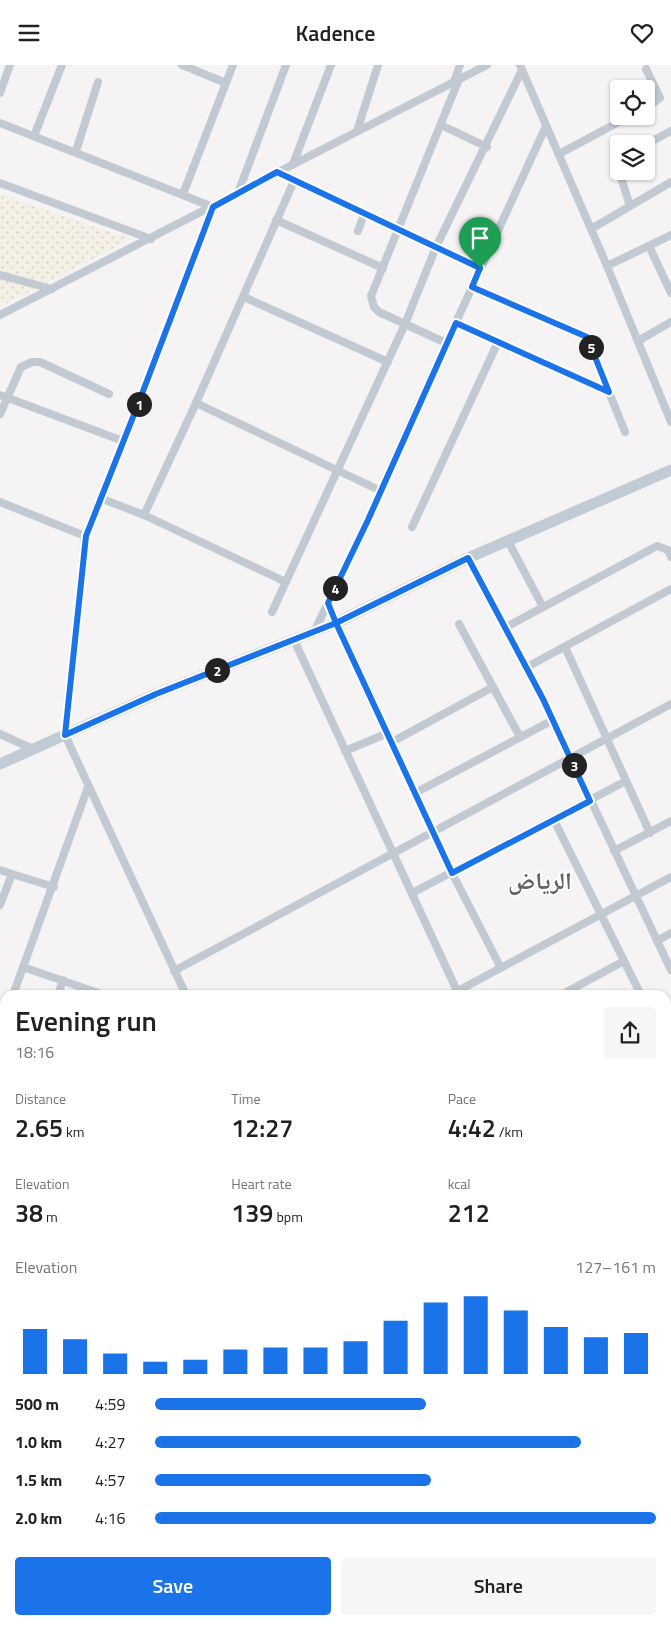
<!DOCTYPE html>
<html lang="en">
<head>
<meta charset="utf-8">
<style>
	:root { --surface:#fff; --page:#f6f6f6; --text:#202124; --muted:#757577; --accent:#1a73e8 }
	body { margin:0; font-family:"Titillium Web","Noto Naskh Arabic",sans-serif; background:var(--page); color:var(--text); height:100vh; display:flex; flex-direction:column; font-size:19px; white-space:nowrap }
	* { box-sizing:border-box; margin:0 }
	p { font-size:16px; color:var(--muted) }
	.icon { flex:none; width:28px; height:28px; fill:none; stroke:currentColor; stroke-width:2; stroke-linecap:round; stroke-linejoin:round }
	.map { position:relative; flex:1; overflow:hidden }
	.details { position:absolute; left:0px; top:925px; width:671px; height:635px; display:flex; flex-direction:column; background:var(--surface); border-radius:15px 15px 0 0; box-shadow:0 1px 4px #0004 }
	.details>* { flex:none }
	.controls { position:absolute; left:610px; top:15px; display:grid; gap:10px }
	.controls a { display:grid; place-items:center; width:45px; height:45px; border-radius:5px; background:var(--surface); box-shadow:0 1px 4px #0004; font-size:25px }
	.pin { position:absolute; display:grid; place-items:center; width:42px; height:42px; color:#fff; margin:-51px -21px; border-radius:50% 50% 50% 0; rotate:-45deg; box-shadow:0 0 5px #0007 }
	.pin .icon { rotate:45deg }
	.km { position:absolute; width:25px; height:25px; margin:-12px; border-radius:50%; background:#222; color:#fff; font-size:14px; line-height:25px; text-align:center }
	.round { display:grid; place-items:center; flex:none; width:52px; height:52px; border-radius:5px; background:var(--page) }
	.headline { display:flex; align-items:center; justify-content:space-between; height:85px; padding:0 15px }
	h1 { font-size:28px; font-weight:600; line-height:38px }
	.figures { display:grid; grid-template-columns:repeat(3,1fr); gap:8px; height:85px; padding:5px 15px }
	.figures div { display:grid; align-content:center }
	.figures b { font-size:25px; font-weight:600 }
	.figures small { font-size:14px; font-weight:400 }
	.figures p { font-size:14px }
	.chart { height:140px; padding:10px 15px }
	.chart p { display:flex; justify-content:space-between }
	.chart svg { width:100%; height:90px; margin-top:5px; stroke:var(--accent); stroke-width:6 }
	.action { display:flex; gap:10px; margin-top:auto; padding:10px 15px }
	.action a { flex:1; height:58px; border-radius:5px; background:var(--accent); color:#fff; font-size:20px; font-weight:600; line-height:58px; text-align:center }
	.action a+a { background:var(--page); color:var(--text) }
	ul { padding:0 15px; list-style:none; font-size:16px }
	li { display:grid; grid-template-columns:80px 60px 1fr; align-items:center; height:38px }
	li i { height:12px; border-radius:6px; background:var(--accent) }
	header { display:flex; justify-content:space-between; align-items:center; height:65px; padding:0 15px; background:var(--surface); font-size:22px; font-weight:600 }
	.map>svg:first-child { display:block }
	.sand { fill:url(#sand-dots) }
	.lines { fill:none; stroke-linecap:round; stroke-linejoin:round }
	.street { stroke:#c1cad2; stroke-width:8 }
	.secondary { stroke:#c1cbd6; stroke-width:11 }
	.route-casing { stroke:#fff; stroke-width:10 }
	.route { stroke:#1a73e8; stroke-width:6 }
	.labels { text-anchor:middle; stroke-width:4; stroke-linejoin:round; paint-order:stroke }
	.district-label { font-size:24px; font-weight:bold; fill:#5f6368; stroke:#fff }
</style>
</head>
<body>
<header><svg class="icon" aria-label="menu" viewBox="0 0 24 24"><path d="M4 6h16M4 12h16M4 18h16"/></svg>Kadence<svg class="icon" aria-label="heart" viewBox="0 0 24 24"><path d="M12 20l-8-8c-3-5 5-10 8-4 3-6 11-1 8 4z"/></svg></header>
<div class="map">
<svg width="671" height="1560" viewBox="0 0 671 1560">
	<defs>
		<pattern id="sand-dots" width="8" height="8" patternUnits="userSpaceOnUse" patternTransform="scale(1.25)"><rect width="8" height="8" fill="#f5f0e5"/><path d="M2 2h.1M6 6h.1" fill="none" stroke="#d4d0c7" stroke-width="1.8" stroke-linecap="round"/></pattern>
	</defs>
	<rect width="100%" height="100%" fill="#f5f3f3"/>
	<!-- sand -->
	<polygon class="sand" points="0,129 131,174 0,242"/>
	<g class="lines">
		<!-- street -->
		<g class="street">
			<polyline points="182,0 226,18"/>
			<polyline points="520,0 607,201 671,357"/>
			<polyline points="646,4 660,33 646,43"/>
			<polyline points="454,17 460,0"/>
			<polyline points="0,28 10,0"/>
			<polyline points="0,58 213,142 137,342 85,471 65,670 186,930"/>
			<polyline points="441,60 487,82"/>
			<polyline points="357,66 378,0"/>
			<polyline points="34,71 62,0"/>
			<polyline points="646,79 671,66"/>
			<polyline points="76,86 98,17"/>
			<polyline points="559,89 630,51"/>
			<polyline points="293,99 331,0"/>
			<polyline points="619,106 630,141"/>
			<polyline points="277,107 480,203"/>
			<polyline points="0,118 151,174"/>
			<polyline points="238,128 286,0"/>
			<polyline points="183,129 233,0"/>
			<polyline points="276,155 383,203"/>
			<polyline points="591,164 671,117"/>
			<polyline points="358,166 364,149"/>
			<polyline points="649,181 671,228"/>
			<polyline points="607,201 671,170"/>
			<polyline points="0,210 52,224"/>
			<polyline points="472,222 587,272 625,367"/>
			<polyline points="244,232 388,297"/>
			<polyline points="0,250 487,0"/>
			<polyline points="456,258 609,327"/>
			<polyline points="638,276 671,257"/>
			<polyline points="446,278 379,247 374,242 371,231 459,14"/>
			<polyline points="0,330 123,376"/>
			<polyline points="196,338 381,426"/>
			<polyline points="0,349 21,302 32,297 40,297 109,329"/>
			<polyline points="100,433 144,450 286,517"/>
			<polyline points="0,437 85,471"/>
			<polyline points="144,450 196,338 294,116"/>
			<polyline points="412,462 498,277"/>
			<polyline points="508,476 543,542"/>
			<polyline points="468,493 543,634 671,905"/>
			<polyline points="328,538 452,808 501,903"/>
			<polyline points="272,547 405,259 436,182 522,5"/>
			<polyline points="459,559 520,672"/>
			<polyline points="506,562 657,481 668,485 671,492"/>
			<polyline points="314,567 368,455 413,351 546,61"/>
			<polyline points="294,575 459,930"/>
			<polyline points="565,582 650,768"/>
			<polyline points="527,602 671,524"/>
			<polyline points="0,669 33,684"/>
			<polyline points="392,677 493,622"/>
			<polyline points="345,686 388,668"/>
			<polyline points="415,728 553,655"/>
			<polyline points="554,755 641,930"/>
			<polyline points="614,786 671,756"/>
			<polyline points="0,805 12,809"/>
			<polyline points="412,828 626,716"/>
			<polyline points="0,840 12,809 54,822"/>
			<polyline points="657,876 671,868"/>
			<polyline points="23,902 104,930"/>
			<polyline points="174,906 671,639"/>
			<polyline points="13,930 88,722"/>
			<polyline points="58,930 63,915"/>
			<polyline points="450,930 671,812"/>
			<polyline points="561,930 624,896"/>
			<polyline points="666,942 671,940"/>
			<polyline points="0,968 5,953"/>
			<polyline points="666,984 671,982"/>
			<polyline points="666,1029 671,1027"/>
			<polyline points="0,1065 5,1067"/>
			<polyline points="666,1096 671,1094"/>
			<polyline points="0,1115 5,1117"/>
			<polyline points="0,1160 5,1162"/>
			<polyline points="666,1169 671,1167"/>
			<polyline points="0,1199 5,1185"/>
			<polyline points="0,1231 5,1232"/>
			<polyline points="0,1291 5,1292"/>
			<polyline points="666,1294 671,1292"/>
			<polyline points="0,1338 5,1340"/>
			<polyline points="666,1360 671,1370"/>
			<polyline points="0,1394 5,1395"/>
			<polyline points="666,1396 671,1394"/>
			<polyline points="0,1434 5,1443"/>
			<polyline points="666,1442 671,1440"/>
			<polyline points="666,1456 671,1466"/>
			<polyline points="666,1497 671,1495"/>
			<polyline points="666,1549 671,1547"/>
			<polyline points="0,1554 2,1560"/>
			<polyline points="154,1555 157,1560"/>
			<polyline points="199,1555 201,1560"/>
			<polyline points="244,1555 247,1560"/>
			<polyline points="293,1555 296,1560"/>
			<polyline points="394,1555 396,1560"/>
			<polyline points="505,1555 508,1560"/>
			<polyline points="660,1555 663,1560"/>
			<polyline points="103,1560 113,1555"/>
			<polyline points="341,1560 350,1555"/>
			<polyline points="529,1560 540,1555"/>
			<polyline points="640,1560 651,1555"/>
		</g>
		<!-- secondary -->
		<g class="secondary">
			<polyline points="0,699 156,629 336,558 468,493 671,405"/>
			<polyline points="666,1229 671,1227"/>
			<polyline points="0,1547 5,1545"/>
			<polyline points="457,1555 459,1560"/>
		</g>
	</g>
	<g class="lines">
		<defs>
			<polyline id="route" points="480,203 277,107 213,142 137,342 86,471 65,670 156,629 336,558 468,493 543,634 590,736 452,808 336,558 328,538 368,455 456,258 609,327 587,272 472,222 480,203"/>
		</defs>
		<!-- route casing -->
		<use href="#route" class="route-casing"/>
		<!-- route -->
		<use href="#route" class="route"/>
	</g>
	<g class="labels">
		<!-- district labels -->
		<g class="district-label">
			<text x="540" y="824">الرياض</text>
		</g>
	</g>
</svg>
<div class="controls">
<a><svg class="icon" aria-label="locate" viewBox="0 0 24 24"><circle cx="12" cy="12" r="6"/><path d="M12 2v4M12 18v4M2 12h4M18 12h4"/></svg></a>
<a><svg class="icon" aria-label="layers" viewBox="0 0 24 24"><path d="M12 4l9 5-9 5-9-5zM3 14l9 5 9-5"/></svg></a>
</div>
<div class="pin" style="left:480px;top:203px;background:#1e9e55"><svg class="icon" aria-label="arrive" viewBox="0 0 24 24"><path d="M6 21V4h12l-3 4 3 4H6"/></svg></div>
<b class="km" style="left:139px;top:339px">1</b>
<b class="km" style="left:217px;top:605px">2</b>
<b class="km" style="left:574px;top:700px">3</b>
<b class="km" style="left:335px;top:523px">4</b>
<b class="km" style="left:591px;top:282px">5</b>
<section class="details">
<div class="headline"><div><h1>Evening run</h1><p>18:16</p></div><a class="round"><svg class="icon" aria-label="share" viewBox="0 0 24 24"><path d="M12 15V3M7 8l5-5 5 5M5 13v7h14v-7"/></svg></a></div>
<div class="figures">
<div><p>Distance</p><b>2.65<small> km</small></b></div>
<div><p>Time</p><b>12:27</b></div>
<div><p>Pace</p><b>4:42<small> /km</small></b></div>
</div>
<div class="figures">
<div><p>Elevation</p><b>38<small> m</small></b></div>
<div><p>Heart rate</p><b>139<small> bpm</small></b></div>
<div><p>kcal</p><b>212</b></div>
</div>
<div class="chart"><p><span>Elevation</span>127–161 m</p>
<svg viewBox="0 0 160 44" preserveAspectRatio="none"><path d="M5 44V22M15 44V27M25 44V34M35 44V38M45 44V37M55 44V32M65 44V31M75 44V31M85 44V28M95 44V18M105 44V9M115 44V6M125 44V13M135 44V21M145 44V26M155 44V24"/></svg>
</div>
<ul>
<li><b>500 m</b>4:59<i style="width:54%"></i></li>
<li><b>1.0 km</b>4:27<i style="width:85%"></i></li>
<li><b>1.5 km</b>4:57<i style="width:55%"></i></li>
<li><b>2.0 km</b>4:16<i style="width:100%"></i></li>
</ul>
<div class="action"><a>Save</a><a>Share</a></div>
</section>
</div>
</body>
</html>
